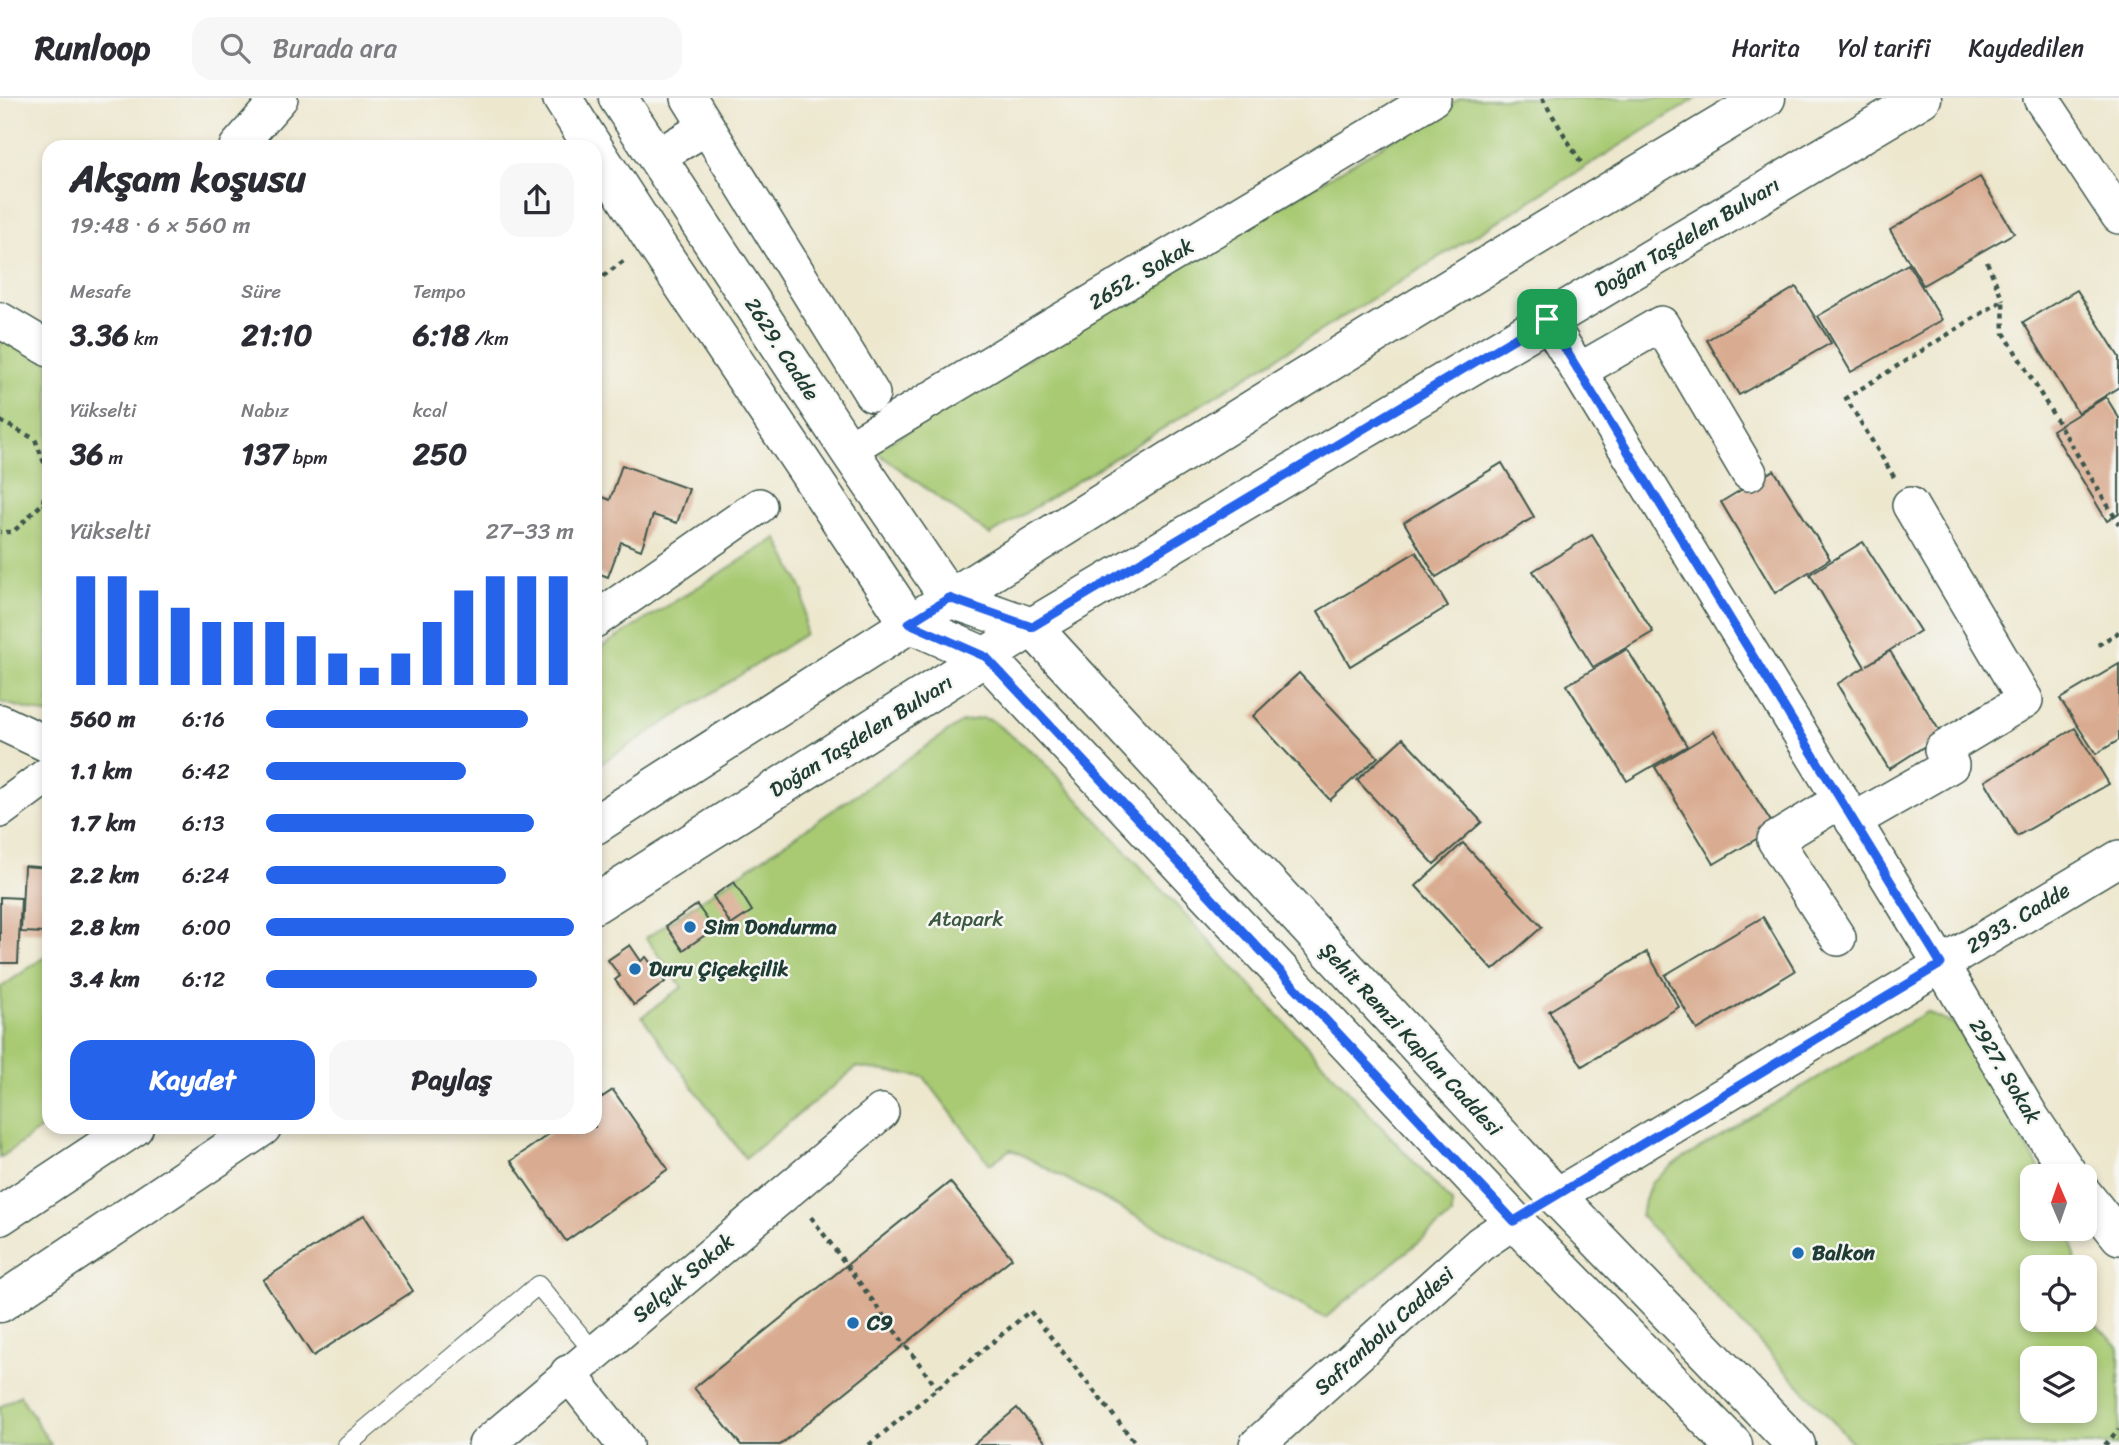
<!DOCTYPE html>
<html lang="tr">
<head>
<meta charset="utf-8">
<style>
	:root { --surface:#fff; --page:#f7f7f7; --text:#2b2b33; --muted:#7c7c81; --line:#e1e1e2; --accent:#2563eb }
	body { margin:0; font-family:Sriracha,sans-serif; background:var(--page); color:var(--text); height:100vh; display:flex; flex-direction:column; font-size:26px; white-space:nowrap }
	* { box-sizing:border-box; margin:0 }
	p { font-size:23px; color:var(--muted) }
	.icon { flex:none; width:38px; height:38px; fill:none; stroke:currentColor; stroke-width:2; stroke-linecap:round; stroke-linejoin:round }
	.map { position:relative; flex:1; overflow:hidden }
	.panel { position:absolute; left:42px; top:42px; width:560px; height:994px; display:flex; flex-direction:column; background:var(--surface); border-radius:21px; box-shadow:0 4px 10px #0003 }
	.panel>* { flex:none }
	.needle { width:46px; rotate:358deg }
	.buttons { position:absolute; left:2020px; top:1066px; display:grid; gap:14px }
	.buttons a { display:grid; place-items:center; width:77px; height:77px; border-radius:14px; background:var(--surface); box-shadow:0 4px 10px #0003; font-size:35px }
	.pin { position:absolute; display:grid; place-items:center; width:60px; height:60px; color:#fff; margin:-30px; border-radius:14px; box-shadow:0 4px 10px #0006 }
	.round { display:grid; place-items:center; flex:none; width:74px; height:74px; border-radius:21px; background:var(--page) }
	.head { display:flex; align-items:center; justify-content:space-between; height:119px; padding:0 28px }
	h1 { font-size:38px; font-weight:700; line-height:52px }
	.figures { display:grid; grid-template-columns:repeat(3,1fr); gap:10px; height:119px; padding:7px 28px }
	.figures div { display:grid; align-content:center }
	.figures b { font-size:30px; font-weight:700 }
	.figures small { font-size:19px; font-weight:400 }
	.figures p { font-size:19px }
	.chart { height:196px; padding:14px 28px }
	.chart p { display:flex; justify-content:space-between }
	.chart svg { width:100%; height:126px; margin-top:7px; stroke:var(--accent); stroke-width:6 }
	.primary-button { display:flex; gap:14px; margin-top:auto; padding:14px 28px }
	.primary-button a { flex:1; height:80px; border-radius:21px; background:var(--accent); color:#fff; font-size:28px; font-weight:700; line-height:80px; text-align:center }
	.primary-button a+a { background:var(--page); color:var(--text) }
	ul { padding:0 28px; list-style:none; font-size:23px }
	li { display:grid; grid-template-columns:112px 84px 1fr; align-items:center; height:52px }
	li i { height:18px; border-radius:9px; background:var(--accent) }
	header { display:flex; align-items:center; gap:42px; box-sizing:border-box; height:98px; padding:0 35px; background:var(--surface); border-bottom:2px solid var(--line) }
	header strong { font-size:33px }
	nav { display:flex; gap:38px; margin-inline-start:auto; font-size:24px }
	.search { width:490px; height:63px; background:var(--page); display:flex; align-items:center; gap:18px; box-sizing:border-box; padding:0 24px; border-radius:21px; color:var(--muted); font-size:26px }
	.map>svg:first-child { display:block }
	.green { fill:#a9ca73; stroke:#648454; stroke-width:2; fill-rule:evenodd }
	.building { fill:#d9ab90 }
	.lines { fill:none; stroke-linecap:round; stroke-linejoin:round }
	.lane-casing { stroke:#3e564b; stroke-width:20 }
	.street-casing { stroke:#3e564b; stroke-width:38 }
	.secondary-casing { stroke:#3e564b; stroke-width:41 }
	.path { stroke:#3e564b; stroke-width:4.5; stroke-dasharray:5 5; stroke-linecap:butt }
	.lane { stroke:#fff; stroke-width:18 }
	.street { stroke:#fff; stroke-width:35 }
	.secondary { stroke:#fff; stroke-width:38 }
	.route-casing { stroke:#fff; stroke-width:14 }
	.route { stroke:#2563eb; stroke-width:9 }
	.poi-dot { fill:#1f6fb2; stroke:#f6f6f2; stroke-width:2.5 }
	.labels { text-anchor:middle; stroke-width:5; stroke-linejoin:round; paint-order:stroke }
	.street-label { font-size:21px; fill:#1f3d34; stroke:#f6f6f2 }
	.park-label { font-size:21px; fill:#3b5941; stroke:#f6f6f2 }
	.poi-label { font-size:21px; font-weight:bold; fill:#1f3d34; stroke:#f6f6f2; text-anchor:start }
</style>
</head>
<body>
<header>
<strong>Runloop</strong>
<div class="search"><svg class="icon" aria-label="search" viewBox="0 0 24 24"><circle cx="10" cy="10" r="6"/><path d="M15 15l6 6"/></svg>Burada ara</div>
<nav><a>Harita</a><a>Yol tarifi</a><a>Kaydedilen</a></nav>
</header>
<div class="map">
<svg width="2119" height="1347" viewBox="0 0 2119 1347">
	<rect width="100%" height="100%" fill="#f6f6f2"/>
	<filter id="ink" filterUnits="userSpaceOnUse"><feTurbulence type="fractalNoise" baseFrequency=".0143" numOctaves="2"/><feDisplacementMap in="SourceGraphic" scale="14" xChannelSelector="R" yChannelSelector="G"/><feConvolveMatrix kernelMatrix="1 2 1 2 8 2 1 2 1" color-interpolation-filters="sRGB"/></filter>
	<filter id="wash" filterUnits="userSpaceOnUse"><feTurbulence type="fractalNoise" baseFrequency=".00686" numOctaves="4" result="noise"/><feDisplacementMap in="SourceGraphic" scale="28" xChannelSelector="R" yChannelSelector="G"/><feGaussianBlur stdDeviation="1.57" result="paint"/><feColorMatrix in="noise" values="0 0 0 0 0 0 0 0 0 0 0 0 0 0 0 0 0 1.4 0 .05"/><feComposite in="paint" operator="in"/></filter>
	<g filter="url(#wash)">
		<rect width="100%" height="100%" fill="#ede7ce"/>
		<!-- green -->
		<g class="green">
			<polygon points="1461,0 1697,0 990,437 875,353"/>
			<polygon points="0,236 49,264 49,617 0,604"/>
			<polygon points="777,440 804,494 805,536 595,669 595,553"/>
			<polygon points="981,620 991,622 1039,659 1452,1105 1452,1117 1325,1220 1011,1051 990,1066 924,979 857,969 745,1060 642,919 682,889 646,840 962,624"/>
			<polygon points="49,856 49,1025 0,1060 0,890"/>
			<path d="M 1927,914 L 1956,928 L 2044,1078 L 2032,1078 L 2032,1130 L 2070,1131 L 2077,1169 L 2032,1169 L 2032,1222 L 2084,1222 L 2084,1208 L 2086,1217 L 2119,1249 L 2119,1347 L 1855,1347 L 1640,1117 L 1651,1085 L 1674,1066 ZM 2084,1260 L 2084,1312 L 2032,1312 L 2032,1260 Z"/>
			<polygon points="20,1297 51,1347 0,1347 0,1309"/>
		</g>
		<g id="blocks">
			<!-- building -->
			<g class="building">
				<polygon points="1980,79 2014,135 1923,187 1890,132"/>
				<polygon points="1908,166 1942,222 1851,274 1818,218"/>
				<polygon points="1796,189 1831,245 1739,297 1707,242"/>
				<polygon points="2077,192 2119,259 2119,289 2078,315 2023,224"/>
				<polygon points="2106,299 2119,320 2119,415 2107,423 2052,332"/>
				<polygon points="1502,365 1534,419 1436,479 1404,424"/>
				<polygon points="622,367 689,391 677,425 653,417 641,452 621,444 608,479 595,474 595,396 610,402"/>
				<polygon points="1774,372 1830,461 1775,495 1721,404"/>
				<polygon points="1592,437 1653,534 1593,569 1533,473"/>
				<polygon points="1863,444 1920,533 1867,567 1890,553 1942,637 1889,671 1837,586 1865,569 1810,476"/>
				<polygon points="1416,454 1448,508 1350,568 1318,513"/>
				<polygon points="1627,551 1687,648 1627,683 1567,587"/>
				<polygon points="2119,566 2119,642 2096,656 2060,601"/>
				<polygon points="1299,575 1378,659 1330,702 1253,618"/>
				<polygon points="2075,630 2109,686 2017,738 1985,683"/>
				<polygon points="1714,633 1775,730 1714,766 1655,669"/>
				<polygon points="1403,640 1482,724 1434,766 1357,682"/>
				<polygon points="1463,745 1542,829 1493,872 1416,788"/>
				<polygon points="24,768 49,770 49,835 21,834"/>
				<polygon points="734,784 752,813 731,827 713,798"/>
				<polygon points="0,799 21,800 18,865 0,865"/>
				<polygon points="697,807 714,831 683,852 666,828"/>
				<polygon points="1763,819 1795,873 1697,932 1665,877"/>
				<polygon points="630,847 641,863 646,859 665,884 634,907 615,882 620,878 608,862"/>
				<polygon points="1647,854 1679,909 1582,968 1549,913"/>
				<polygon points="613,992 668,1071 566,1143 511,1063 559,1029 595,1029 595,1004"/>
				<polygon points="950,1084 1012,1160 780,1347 741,1347 694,1290"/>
				<polygon points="364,1117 413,1193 313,1258 263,1182"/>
				<polygon points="1017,1310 1048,1347 973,1347"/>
			</g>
		</g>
	</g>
	<g filter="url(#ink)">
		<use href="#blocks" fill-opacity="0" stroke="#3e564b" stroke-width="2"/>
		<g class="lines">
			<defs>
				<polyline id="lane" points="347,1347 538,1187 594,1254"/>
				<g id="street">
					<polyline points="689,0 872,296"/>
					<polyline points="2041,0 2119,118"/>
					<polyline points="237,49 280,0"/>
					<polyline points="656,59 707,29"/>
					<polyline points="1547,221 1941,866 2030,1017 2071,1078"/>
					<polyline points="0,222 49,251"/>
					<polyline points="1579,273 1661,226 1749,375"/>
					<polyline points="848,351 1433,0"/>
					<polyline points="595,522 759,408"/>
					<polyline points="0,624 49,647"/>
					<polyline points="0,712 49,676"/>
					<polyline points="1853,723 1951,667 1942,652 2025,602 1910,407"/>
					<polyline points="1838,840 1775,742 1841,702"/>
					<polyline points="2084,1095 2119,1139"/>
					<polyline points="1556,1098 2119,760"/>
					<polyline points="568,1275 625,1347"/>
					<polyline points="486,1347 881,1014"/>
					<polyline points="1257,1347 1480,1146 1514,1123"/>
				</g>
				<g id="secondary">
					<polyline points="562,0 593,49"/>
					<polyline points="618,0 848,351 949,500 1032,529 1556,1098 1796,1347"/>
					<polyline points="595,52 653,142 909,525"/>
					<polyline points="909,525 986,559 1514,1123 1733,1347"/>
					<path d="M 595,727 C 981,478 1371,235 1766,0"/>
					<polyline points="595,806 1032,529 1922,0"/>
					<polyline points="0,1118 134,1029"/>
					<polyline points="0,1205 262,1029"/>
				</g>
			</defs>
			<!-- lane casing -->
			<use href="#lane" class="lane-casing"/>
			<!-- street casing -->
			<use href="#street" class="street-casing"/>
			<!-- secondary casing -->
			<use href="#secondary" class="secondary-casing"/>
			<!-- path -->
			<g class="path">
				<polyline points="1542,0 1583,68"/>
				<polyline points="1987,164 2003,202"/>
				<polyline points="595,184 625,162"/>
				<polyline points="0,323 35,341 48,375 43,405 13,434 0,434"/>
				<polyline points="1894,379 1846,300 2003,202 2004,235 2119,426"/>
				<polyline points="43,405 49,409"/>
				<polyline points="2098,547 2119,534"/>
				<polyline points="811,1119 937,1290"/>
				<polyline points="869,1347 1030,1213 1137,1347"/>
				<polyline points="2105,1347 2119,1331"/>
			</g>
			<!-- lane -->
			<use href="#lane" class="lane"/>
			<!-- street -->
			<use href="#street" class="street"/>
			<!-- secondary -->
			<use href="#secondary" class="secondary"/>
		</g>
	</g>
	<g class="lines" filter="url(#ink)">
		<defs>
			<polygon id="route" points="1547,221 1941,866 1514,1123 986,559 909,525 949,500 1032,529"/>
		</defs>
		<!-- route casing -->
		<use href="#route" class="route-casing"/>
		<!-- route -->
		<use href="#route" class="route"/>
	</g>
	<!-- markers -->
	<g class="poi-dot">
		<circle cx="690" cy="829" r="7"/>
		<circle cx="635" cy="871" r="7"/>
		<circle cx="1798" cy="1155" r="7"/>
		<circle cx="853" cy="1225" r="7"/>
	</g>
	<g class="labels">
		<!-- street labels -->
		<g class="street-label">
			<text transform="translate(1687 139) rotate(-31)" y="7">Doğan Taşdelen Bulvarı</text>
			<text transform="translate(1141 176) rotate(-31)" y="7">2652. Sokak</text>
			<text transform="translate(782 251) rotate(57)" y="7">2629. Cadde</text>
			<text transform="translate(861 638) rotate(-32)" y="7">Doğan Taşdelen Bulvarı</text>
			<text transform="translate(2018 820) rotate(-31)" y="7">2933. Cadde</text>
			<text transform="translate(1411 941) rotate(47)" y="7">Şehit Remzi Kaplan Caddesi</text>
			<text transform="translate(2005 973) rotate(59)" y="7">2927. Sokak</text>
			<text transform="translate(683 1180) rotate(-40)" y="7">Selçuk Sokak</text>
			<text transform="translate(1384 1233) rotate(-42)" y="7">Safranbolu Caddesi</text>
		</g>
		<!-- park labels -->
		<g class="park-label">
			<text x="966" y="828">Atapark</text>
		</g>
		<!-- poi labels -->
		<g class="poi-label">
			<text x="704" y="836">Sim Dondurma</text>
			<text x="649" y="878">Duru Çiçekçilik</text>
			<text x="1812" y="1162">Balkon</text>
			<text x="867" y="1232">C9</text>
		</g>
	</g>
</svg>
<div class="buttons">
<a><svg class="needle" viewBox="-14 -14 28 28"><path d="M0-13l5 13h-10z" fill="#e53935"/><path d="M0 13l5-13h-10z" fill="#7c7c81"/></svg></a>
<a><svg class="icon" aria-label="locate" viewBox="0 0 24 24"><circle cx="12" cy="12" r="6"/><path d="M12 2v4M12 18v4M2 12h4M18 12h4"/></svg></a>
<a><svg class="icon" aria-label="layers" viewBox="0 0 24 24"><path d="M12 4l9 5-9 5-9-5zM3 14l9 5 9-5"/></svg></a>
</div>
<div class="pin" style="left:1547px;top:221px;background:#1e9e55"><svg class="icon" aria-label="arrive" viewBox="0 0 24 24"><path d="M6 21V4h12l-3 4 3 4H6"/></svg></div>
<section class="panel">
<div class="head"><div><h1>Akşam koşusu</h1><p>19:48 · 6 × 560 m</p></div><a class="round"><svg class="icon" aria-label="share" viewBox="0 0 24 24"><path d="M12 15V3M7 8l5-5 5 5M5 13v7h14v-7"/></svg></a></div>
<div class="figures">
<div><p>Mesafe</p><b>3.36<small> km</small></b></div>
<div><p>Süre</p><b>21:10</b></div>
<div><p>Tempo</p><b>6:18<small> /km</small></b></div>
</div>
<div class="figures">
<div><p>Yükselti</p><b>36<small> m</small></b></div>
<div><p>Nabız</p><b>137<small> bpm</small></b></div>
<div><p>kcal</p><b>250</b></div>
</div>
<div class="chart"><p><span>Yükselti</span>27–33 m</p>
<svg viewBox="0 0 160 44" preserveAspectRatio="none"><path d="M5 44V6M15 44V6M25 44V11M35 44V17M45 44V22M55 44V22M65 44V22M75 44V27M85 44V33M95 44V38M105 44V33M115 44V22M125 44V11M135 44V6M145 44V6M155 44V6"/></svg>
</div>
<ul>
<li><b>560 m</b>6:16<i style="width:85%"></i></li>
<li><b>1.1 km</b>6:42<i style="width:65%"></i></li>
<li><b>1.7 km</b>6:13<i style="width:87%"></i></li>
<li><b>2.2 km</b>6:24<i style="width:78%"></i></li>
<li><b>2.8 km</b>6:00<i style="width:100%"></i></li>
<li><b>3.4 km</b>6:12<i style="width:88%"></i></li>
</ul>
<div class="primary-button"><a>Kaydet</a><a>Paylaş</a></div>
</section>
</div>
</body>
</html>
